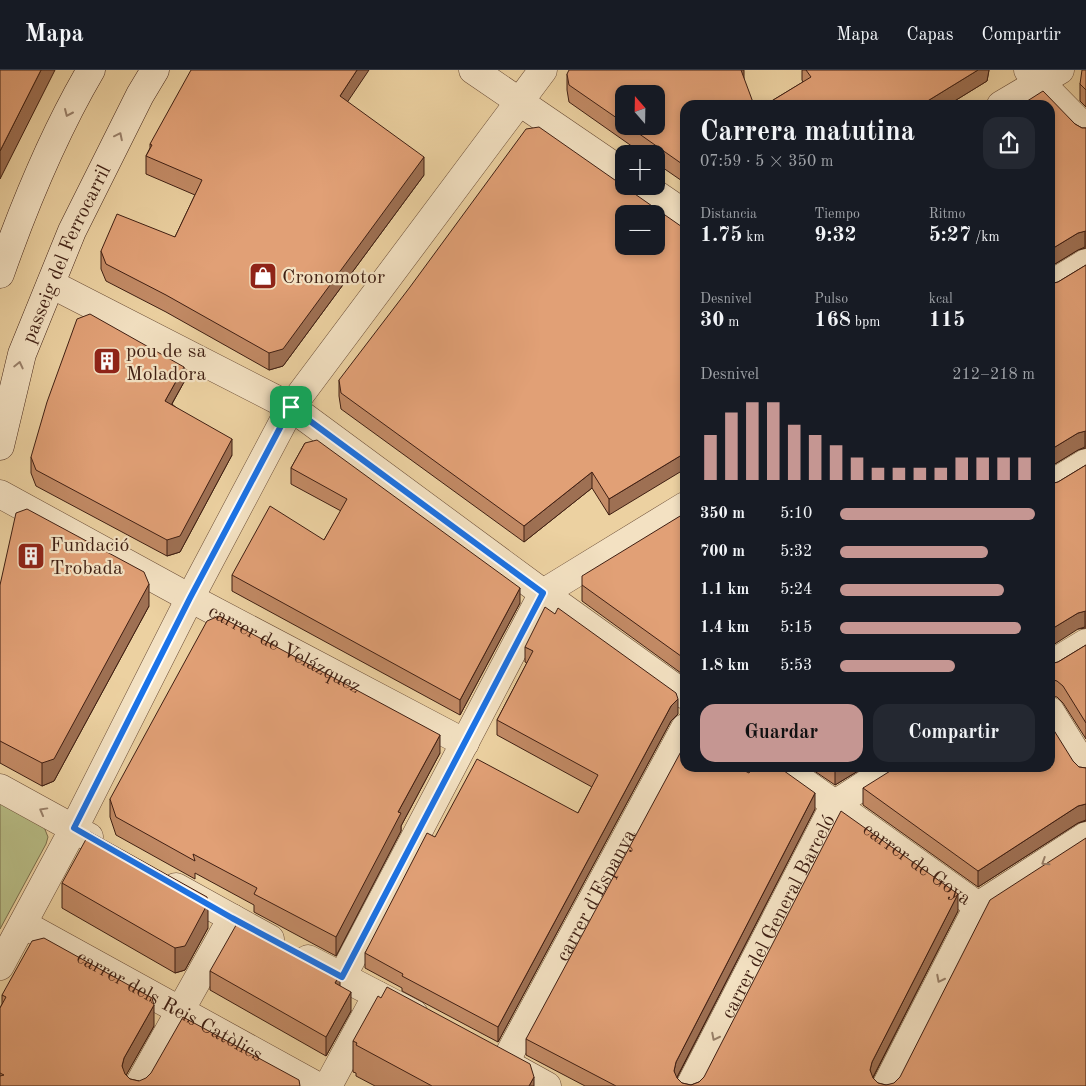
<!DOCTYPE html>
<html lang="es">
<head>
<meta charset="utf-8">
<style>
	:root { --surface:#171b24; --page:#242831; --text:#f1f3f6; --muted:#9ea1a6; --line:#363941; --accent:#c59692 }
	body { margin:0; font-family:"Old Standard TT",serif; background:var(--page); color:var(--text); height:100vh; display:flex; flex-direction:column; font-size:19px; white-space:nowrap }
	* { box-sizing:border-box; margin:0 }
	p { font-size:16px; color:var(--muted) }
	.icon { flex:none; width:28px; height:28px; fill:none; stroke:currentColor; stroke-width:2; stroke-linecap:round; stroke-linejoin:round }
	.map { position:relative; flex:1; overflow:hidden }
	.panel { position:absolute; left:680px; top:30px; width:375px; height:672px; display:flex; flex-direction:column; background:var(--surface); border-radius:15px; box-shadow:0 2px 8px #0003 }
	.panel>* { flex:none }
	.needle { width:32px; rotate:340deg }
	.tools { position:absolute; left:615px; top:15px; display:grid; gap:10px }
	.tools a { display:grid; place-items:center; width:50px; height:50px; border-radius:10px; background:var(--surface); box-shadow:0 2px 8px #0003; font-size:25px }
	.pin { position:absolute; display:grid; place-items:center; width:42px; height:42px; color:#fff; margin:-21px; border-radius:10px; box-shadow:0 2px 8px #0006 }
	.round { display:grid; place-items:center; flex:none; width:52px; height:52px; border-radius:15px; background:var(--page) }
	.summary { display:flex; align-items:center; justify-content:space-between; height:85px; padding:0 20px }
	h1 { font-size:28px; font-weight:700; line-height:38px }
	.metrics { display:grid; grid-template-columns:repeat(3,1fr); gap:8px; height:85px; padding:5px 20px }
	.metrics div { display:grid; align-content:center }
	.metrics b { font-size:21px; font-weight:700 }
	.metrics small { font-size:14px; font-weight:400 }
	.metrics p { font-size:14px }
	.chart { height:140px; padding:10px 20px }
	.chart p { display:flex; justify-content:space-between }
	.chart svg { width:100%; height:90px; margin-top:5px; stroke:var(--accent); stroke-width:6 }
	.button { display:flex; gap:10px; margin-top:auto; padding:10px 20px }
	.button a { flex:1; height:58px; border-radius:15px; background:var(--accent); color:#111; font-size:20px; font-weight:700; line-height:58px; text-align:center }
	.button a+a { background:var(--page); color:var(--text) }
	ul { padding:0 20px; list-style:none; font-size:16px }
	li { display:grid; grid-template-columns:80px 60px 1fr; align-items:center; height:38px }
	li i { height:12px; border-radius:6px; background:var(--accent) }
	header { display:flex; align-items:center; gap:30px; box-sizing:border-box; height:70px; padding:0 25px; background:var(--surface); border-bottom:1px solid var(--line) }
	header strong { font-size:24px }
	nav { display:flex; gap:28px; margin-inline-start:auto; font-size:18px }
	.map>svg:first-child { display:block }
	.green { fill:#b7bc85; stroke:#7b6e4c }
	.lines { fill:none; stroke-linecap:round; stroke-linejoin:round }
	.street-casing { stroke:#6a4c36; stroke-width:29 }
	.secondary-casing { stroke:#3f1f13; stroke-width:29 }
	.street { stroke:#f3e1c2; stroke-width:28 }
	.secondary { stroke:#f3e1c2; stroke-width:28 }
	.wall { fill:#c28a65; stroke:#3f1f13; fill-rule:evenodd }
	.shaded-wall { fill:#9e7053; stroke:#3f1f13 }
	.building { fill:#e1a076; stroke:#3f1f13; fill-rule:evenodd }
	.oneway { stroke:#99806a }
	.route-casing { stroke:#fff; stroke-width:10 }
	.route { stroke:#1a73e8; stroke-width:6 }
	.labels { text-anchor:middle; stroke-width:4.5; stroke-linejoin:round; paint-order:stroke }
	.street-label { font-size:20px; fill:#3f1f13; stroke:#f3e1c2 }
	.poi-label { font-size:20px; fill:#3f1f13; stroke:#f3e1c2; text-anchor:start }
</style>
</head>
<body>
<header>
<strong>Mapa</strong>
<nav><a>Mapa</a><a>Capas</a><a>Compartir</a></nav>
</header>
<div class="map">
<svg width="1086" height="1016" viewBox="0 0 1086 1016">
	<rect width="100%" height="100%" fill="#ecd1a1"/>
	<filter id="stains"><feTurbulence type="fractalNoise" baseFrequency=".004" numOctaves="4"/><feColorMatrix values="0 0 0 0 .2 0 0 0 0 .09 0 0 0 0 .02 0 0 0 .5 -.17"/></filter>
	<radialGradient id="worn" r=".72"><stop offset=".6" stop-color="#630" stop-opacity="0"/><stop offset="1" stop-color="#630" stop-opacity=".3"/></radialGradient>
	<!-- green -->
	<polygon class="green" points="0,732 44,757 48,767 46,774 0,859"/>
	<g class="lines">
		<defs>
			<g id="street">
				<polyline points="473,0 624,103"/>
				<polyline points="1028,0 1086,59"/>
				<polyline points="1001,35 1060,0"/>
				<polyline points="644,116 685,144"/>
				<polyline points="51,214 291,337 543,523 685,625"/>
				<polyline points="1050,215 1086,193"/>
				<polyline points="1050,415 1086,393"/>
				<path id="s1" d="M 0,424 L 190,528 L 465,673"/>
				<polyline points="1050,595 1086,573"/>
				<polyline points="1050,641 1086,699"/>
				<path id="s2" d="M 784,698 L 978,836"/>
				<polyline points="0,718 89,767"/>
				<polyline points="176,817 270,869"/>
				<path id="s3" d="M 23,854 L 317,1016"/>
				<polyline points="308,889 414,944"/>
				<polyline points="0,896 74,758 190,528 291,337 543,0"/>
				<polyline points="342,907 543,523 685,436"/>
				<polyline points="500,990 547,1016"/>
				<path id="s4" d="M 505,992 L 685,658"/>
				<polyline points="138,1016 232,848"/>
				<polyline points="328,1016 377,925"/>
				<path id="s5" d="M 690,1016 L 835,734 L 891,698"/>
				<polyline points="886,1016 978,836 1086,766"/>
			</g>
			<g id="secondary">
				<path d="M 0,204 C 24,136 54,63 91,0"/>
				<path id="s6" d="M 0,376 L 22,284 L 72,161 L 140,25 L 155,0"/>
			</g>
		</defs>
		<!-- street casing -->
		<use href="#street" class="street-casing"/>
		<!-- secondary casing -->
		<use href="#secondary" class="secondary-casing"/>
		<!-- street -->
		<use href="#street" class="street"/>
		<!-- secondary -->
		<use href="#secondary" class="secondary"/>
	</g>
	<!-- wall -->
	<g class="wall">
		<path d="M 744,0 L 685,35 L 685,113 L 656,93 L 656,84 L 643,84 L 569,32 L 567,20 L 567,4 ZM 624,24 L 656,56 L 624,56 Z"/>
		<polygon points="802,0 989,0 987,11 948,35 765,35 803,12 802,10"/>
		<polygon points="1086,0 1086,37 1080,31 1080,14"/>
		<polygon points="348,32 424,105 283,296 269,300 166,242 106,211 101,199 101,181 175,167 195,125 146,104 146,86 150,78 150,74"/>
		<polygon points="1050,35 1075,54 1082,58 1086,58 1086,178 1078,180 1050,197"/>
		<polygon points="685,159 609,445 592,418 524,472 341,339 339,326 339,310"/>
		<polygon points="1086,195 1086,378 1078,380 1050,397 1050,214 1058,212"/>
		<polygon points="184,312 172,334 232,385 180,482 167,486 36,416 31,403 31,387"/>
		<polygon points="305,373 520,533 460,645 232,521 232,505 324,470 341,441 291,414 291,398"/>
		<polygon points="1086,395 1086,558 1078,559 1051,414 1058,412"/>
		<polygon points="685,443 685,606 582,531 582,515"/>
		<polygon points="0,515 149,536 54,711 42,716 0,693"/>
		<polygon points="1086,575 1086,669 1063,633 1057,627 1050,626 1050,594 1058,592"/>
		<polygon points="525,577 678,644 671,651 498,972 402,921 402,918 365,898 365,883 435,767 578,743 592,717 497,665 497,650 527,593 525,592"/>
		<polygon points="440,683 401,756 401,761 336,886 254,842 254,835 195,803 195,809 116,765 110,747 110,729"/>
		<polygon points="1073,691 1079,697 1086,698 1086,751 1078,753 978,817 863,735 863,718"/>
		<polygon points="810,698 863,698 835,715"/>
		<polygon points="749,703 815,739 677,1008 682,1013 691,1015 699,1012 958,841 873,1008 878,1013 886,1015 1086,1016 585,1016 526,985 526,969"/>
		<polygon points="62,813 208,858 185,900 175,903 62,838"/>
		<polygon points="210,901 340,916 351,941 326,986 210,920"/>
		<polygon points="2,925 154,956 126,1005 130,1009 139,1011 0,1016 0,938 2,934"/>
		<polygon points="353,971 534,1016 375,1016 356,1006 356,1003 353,1002"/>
	</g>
	<!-- shaded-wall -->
	<g class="shaded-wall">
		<polygon points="41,0 55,0 0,109 0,81"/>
		<polygon points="357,0 369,0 340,43 340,26"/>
		<polygon points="740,0 744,0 744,10"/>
		<polygon points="978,0 989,0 987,11 948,35 921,35"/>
		<polygon points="424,87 424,105 283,296 269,300 269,283"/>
		<polygon points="1085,161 1085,177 1078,180 1050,197 1050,180 1078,163"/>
		<polygon points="184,297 184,312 165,346 165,331"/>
		<polygon points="1085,361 1085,377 1078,380 1050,397 1050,380 1078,363"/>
		<polygon points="232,369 232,385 180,482 167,486 167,470"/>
		<polygon points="685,383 685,399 609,445 609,429"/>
		<polygon points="592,402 592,418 524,472 524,456"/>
		<polygon points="149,514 149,536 54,711 42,716 42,693"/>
		<polygon points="520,518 520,533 460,645 460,630"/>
		<polygon points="1085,541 1085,557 1078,559 1050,577 1050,560 1078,543"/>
		<polygon points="678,629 678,644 671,651 498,972 498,957 671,636"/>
		<polygon points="440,665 440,683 401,756 401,761 336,886 336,867 398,742"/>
		<polygon points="837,698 863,698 835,715 835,699"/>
		<polygon points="815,723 815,739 676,1009 674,1001 676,992"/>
		<polygon points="1086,734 1086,750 1078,753 978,817 978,801 1078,736"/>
		<polygon points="958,824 958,841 872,1009 870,1000 872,992"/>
		<polygon points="208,833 208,858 185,900 175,903 175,878"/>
		<polygon points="340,904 340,923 335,913"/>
		<polygon points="351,922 351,941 326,986 326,967"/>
		<polygon points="154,935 154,956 124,1009 122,996 124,988"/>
		<polygon points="534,1007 534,1016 529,1016"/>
	</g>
	<!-- building -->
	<g class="building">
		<polygon points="0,0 41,0 0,81"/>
		<polygon points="191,0 357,0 340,26 424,87 283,279 269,283 166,225 106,194 101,181 117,144 175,167 202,110 146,86 152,75 150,74"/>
		<polygon points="569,0 741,0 754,35 685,35 685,96 628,56 656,56 656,24 624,24 624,53 569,15 567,4"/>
		<polygon points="806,0 978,0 921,35 765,35 811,7"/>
		<polygon points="1082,0 1086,0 1086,20 1080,14"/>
		<polygon points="1043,21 1075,54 1082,58 1086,58 1086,161 1078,163 1050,180 1050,35 1021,35"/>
		<path d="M 539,57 L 685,159 L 685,383 L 609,429 L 592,402 L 524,456 L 341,323 L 339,310 L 410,217 L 526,59 ZM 624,144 L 656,144 L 656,176 L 624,176 Z"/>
		<polygon points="1086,195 1086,361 1078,363 1050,380 1050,214 1058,212"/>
		<polygon points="90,244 184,297 165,331 232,369 180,466 167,470 36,400 31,387 47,332 77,249"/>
		<polygon points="317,370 520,518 460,630 232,505 270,436 324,470 347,429 291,398 305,373"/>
		<polygon points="1086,395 1086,541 1078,543 1050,560 1050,414 1058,412"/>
		<polygon points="27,439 144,502 149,514 54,689 42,693 0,671 0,515 16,443"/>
		<polygon points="685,443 685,589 582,515 582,506"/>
		<polygon points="545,537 555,544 558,538 676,623 678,629 671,636 498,957 402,906 403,904 365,883 427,763 435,767 477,689 578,743 598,705 497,650 533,581 525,577"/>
		<polygon points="219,546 440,665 398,742 401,743 336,867 254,824 257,818 193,784 195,791 116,747 110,729 207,551"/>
		<polygon points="1086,575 1086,653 1063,616 1057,611 1050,609 1050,594 1058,592"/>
		<polygon points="1050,654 1073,691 1079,697 1086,698 1086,734 1078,736 978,801 863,718 895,698 1050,698"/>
		<polygon points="685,674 685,698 739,698 749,703 752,698 780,698 815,723 676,992 674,1001 677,1008 682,1013 691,1015 699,1012 704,1007 841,741 958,824 872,992 870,1000 873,1008 878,1013 886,1015 894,1013 900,1007 990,830 1086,768 1086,1016 616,1016 526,969"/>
		<polygon points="90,762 207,827 208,833 185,876 175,878 62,813"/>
		<polygon points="239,850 340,904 335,913 351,922 326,967 210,901"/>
		<polygon points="44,868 152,928 154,935 124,988 122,996 125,1004 130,1009 139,1011 146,1008 151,1003 183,947 299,1010 300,1016 0,1016 0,1006 4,1005 0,1003 0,938 6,927 2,925 32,871"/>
		<polygon points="387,917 530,994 534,1007 529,1016 432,1016 356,975 357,973 353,971 378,926 381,928"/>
	</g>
	<!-- one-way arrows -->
	<defs><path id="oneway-chevron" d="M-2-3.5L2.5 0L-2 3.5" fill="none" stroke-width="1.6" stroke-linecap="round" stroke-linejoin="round" transform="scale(1.25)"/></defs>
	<g class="oneway">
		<use href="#oneway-chevron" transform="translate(68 43) rotate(114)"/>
		<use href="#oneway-chevron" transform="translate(119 66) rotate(-64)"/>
		<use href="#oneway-chevron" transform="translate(19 295) rotate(-77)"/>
		<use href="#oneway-chevron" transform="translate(43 741) rotate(-151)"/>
		<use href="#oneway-chevron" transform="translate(1045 792) rotate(147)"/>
		<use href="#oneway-chevron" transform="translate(940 909) rotate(117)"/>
		<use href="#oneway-chevron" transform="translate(715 967) rotate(117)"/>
	</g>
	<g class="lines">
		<defs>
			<polygon id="route" points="291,337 543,523 342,907 232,848 74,758 190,528"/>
		</defs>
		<!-- route casing -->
		<use href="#route" class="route-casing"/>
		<!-- route -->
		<use href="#route" class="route"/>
	</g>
	<!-- icons -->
	<defs>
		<symbol id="shop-square" viewBox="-11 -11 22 22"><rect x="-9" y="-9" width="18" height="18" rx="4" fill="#8f2418" stroke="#f3e1c2"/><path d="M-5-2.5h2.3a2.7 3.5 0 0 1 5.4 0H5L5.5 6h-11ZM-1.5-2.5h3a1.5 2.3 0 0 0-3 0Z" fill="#fff"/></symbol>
		<symbol id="building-square" viewBox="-11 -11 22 22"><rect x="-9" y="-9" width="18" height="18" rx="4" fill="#8f2418" stroke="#f3e1c2"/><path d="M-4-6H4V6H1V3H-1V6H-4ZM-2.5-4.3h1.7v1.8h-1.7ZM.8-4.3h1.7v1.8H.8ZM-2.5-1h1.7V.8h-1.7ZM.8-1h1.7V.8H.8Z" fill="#fff"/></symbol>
	</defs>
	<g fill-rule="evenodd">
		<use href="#shop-square" x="247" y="190" width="32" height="32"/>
		<use href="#building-square" x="91" y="275" width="32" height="32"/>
		<use href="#building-square" x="15" y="470" width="32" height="32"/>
	</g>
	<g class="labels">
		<!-- street labels -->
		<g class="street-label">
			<text dy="7" stroke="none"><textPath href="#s6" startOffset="204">passeig del Ferrocarril</textPath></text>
			<text dy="7" stroke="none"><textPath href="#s1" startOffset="324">carrer de Velázquez</textPath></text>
			<text dy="7" stroke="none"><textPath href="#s2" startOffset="164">carrer de Goya</textPath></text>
			<text dy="7" stroke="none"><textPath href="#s4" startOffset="190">carrer d'Espanya</textPath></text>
			<text dy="7" stroke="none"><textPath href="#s5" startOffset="191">carrer del General Barceló</textPath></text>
			<text dy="7" stroke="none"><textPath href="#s3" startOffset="168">carrer dels Reis Catòlics</textPath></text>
		</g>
		<!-- poi labels -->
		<g class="poi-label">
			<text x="282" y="213">Cronomotor</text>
			<text x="126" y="287">pou de sa<tspan x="126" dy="23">Moladora</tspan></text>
			<text x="50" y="481">Fundació<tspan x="50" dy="23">Trobada</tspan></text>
		</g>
	</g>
	<rect width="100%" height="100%" filter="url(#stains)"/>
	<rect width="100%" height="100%" fill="url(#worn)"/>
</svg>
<div class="tools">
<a><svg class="needle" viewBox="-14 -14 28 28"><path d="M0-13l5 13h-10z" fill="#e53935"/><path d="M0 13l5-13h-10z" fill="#9ea1a6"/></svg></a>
<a>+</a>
<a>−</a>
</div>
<div class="pin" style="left:291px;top:337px;background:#1e9e55"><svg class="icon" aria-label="arrive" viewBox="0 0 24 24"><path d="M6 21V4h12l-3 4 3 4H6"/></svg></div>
<section class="panel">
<div class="summary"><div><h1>Carrera matutina</h1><p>07:59 · 5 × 350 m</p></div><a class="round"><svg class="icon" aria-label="share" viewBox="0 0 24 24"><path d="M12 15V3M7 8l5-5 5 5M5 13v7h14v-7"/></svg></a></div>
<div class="metrics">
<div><p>Distancia</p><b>1.75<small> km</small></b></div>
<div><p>Tiempo</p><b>9:32</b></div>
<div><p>Ritmo</p><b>5:27<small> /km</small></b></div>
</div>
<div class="metrics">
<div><p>Desnivel</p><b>30<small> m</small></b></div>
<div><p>Pulso</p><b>168<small> bpm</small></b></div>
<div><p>kcal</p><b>115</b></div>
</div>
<div class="chart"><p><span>Desnivel</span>212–218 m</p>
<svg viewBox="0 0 160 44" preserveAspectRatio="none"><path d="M5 44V22M15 44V11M25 44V6M35 44V6M45 44V17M55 44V22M65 44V27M75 44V33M85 44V38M95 44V38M105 44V38M115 44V38M125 44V33M135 44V33M145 44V33M155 44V33"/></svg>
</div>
<ul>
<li><b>350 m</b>5:10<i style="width:100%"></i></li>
<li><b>700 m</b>5:32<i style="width:76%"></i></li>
<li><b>1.1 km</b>5:24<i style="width:84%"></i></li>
<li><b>1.4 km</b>5:15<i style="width:93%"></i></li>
<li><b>1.8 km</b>5:53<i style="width:59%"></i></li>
</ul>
<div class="button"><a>Guardar</a><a>Compartir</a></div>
</section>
</div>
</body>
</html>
